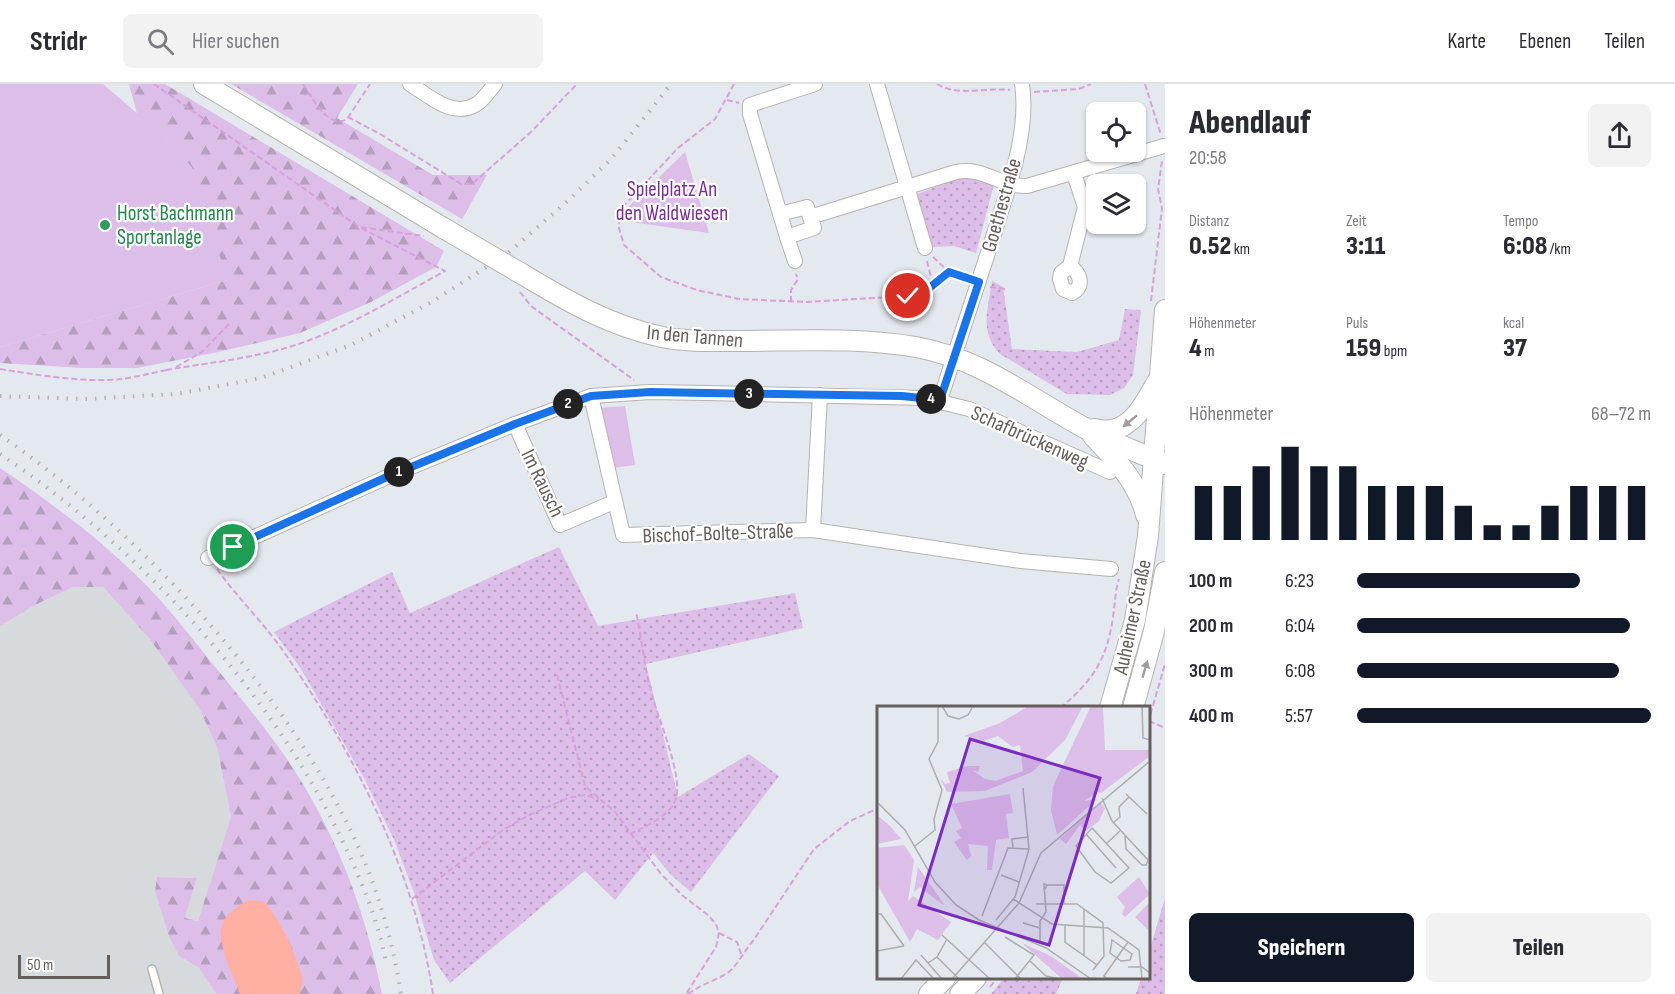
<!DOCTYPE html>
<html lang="de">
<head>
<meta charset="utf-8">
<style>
	:root { --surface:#fff; --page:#f2f2f3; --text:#2b2b33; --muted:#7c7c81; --line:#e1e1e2; --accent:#111827 }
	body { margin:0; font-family:"Sofia Sans Condensed",sans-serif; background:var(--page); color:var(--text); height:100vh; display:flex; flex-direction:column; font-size:22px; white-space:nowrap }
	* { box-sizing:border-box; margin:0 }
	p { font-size:20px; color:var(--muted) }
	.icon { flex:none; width:33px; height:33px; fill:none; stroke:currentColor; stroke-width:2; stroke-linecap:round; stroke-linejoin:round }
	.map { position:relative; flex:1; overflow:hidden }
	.side { display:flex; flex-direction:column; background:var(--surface); width:510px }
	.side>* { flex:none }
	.controls { position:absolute; left:1086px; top:18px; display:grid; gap:12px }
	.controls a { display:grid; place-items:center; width:60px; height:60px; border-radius:9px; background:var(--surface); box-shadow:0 2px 4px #0004; font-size:30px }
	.scale { position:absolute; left:18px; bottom:15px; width:92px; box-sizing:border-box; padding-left:6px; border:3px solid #655e5b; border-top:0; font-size:16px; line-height:21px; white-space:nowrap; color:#655e5b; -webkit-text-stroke:4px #fff; paint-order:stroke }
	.pin { position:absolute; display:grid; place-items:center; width:51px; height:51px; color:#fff; margin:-26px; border:3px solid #fff; border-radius:50%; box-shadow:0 2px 6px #0007 }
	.km { position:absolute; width:30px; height:30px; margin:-15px; border-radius:50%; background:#222; color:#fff; font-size:16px; line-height:30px; text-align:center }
	.round { display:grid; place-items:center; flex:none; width:63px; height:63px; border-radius:9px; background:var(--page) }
	.summary { display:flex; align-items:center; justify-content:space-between; height:102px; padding:0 24px }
	h1 { font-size:33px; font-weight:800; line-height:45px }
	.stats { display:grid; grid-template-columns:repeat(3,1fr); gap:9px; height:102px; padding:6px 24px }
	.stats div { display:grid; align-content:center }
	.stats b { font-size:26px; font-weight:800 }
	.stats small { font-size:16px; font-weight:400 }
	.stats p { font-size:16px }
	.chart { height:168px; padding:12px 24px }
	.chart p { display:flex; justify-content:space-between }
	.chart svg { width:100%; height:108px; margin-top:6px; stroke:var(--accent); stroke-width:6 }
	.action { display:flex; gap:12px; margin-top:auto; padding:12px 24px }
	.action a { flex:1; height:69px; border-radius:9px; background:var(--accent); color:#fff; font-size:24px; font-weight:800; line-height:69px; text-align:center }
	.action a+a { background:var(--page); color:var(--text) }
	ul { padding:0 24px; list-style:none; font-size:20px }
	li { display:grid; grid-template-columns:96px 72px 1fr; align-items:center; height:45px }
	li i { height:15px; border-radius:8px; background:var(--accent) }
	header { display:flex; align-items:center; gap:36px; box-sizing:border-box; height:84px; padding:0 30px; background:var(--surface); border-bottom:2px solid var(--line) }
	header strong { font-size:28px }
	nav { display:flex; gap:33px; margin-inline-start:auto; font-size:21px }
	.search { width:420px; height:54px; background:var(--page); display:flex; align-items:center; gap:15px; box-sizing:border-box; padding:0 21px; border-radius:9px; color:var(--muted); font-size:22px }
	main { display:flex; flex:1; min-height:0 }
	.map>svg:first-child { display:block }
	.industrial { fill:#d6dadd }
	.grass { fill:url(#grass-dots) }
	.forest { fill:url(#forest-firs) }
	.park { fill:#dcbee8 }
	.water { fill:#ffb0a3 }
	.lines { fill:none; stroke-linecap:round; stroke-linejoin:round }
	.lane-casing { stroke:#b7b2af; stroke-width:10 }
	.street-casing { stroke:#b7b2af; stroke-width:16 }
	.secondary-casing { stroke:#b9b3b0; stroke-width:22 }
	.path { stroke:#d9a0db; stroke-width:2; stroke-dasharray:6 3; stroke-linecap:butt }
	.lane { stroke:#fff; stroke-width:7 }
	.street { stroke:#fff; stroke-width:14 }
	.secondary { stroke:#fff; stroke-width:20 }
	.rail { stroke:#b3b1b1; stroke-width:4; stroke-dasharray:1.5 8; stroke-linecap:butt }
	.secondary-bridge-casing { stroke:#b9b3b0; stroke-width:22; stroke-linecap:butt }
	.secondary-bridge { stroke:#fff; stroke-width:20 }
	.oneway { fill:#a39e9d }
	.route-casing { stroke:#fff; stroke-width:12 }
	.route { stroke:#1a73e8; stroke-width:8 }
	.leisure-dot { fill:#2e9e5b; stroke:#fff; stroke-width:2 }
	.labels { text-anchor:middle; stroke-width:4.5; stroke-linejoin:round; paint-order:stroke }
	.park-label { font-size:21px; fill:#77328e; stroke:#fff }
	.street-label { font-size:21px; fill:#655e5b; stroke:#fff }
	.leisure-label { font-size:21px; fill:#27864d; stroke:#fff; text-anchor:start }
	.inset-road { fill:none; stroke:#adadb0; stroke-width:1.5 }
	.view { fill:#7b2cbf; fill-opacity:0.15; stroke:#7b2cbf; stroke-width:3 }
	.inset-edge { fill:none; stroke:#655e5b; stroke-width:3 }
</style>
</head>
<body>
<header>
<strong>Stridr</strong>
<div class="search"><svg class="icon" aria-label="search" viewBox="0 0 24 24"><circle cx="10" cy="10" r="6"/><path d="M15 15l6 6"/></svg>Hier suchen</div>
<nav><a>Karte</a><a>Ebenen</a><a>Teilen</a></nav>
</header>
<main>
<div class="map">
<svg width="1165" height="910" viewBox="0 0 1165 910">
	<defs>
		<pattern id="grass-dots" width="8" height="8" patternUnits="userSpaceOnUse" patternTransform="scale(1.5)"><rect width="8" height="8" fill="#dcbee8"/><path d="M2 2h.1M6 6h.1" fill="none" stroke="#b69ebf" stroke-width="1.8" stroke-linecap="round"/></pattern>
		<pattern id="forest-firs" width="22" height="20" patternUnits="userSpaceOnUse" patternTransform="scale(1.5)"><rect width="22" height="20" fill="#dcbee8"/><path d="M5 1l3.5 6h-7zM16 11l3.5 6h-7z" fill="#b69ebf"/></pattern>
	</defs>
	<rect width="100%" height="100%" fill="#e3e9ef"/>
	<!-- industrial -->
	<polygon class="industrial" points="73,503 103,503 149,554 199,624 217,663 231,733 198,837 185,835 197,794 157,793 179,872 199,884 216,910 0,910 0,542 35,521"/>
	<!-- grass -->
	<g class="grass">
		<polygon points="969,90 994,100 976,169 954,162 932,163 915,111"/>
		<path d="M 992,197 L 1003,203 L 1012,265 L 1077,268 L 1119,256 L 1125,225 L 1141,226 L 1133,291 L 1124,304 L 1110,311 L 1067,310 L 1000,270 C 979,248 988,225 992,197 Z"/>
		<polygon points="559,463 598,542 795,509 803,544 646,580 678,713 749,670 779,692 691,808 671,791 653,769 615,816 585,787 450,899 434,876 414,809 395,758 365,696 301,585 274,548 392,488 410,529"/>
		<polygon points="1165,814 1165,910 1136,910 1141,894 1148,894 1149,868"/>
		<polygon points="1004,894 1063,894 1056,910 991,910"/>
	</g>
	<!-- forest -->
	<g class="forest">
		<polygon points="129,0 165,0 444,167 436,183 371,218 300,249 218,268 137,284 83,284 0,279 0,263 227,196 174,61 137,30"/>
		<polygon points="231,0 358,0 337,34 433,91 487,91 462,135"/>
		<path d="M 0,384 C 53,420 103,457 148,503 C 174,530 197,561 221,590 C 251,627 283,665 307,707 C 344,770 368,839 382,910 L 216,910 L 199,884 L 179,872 L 169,852 L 155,807 L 157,793 L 197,794 L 185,834 L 198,837 L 231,733 L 217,663 L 199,624 L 149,554 L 103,503 L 73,503 L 35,521 L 0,542 Z"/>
	</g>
	<!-- park -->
	<g class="park">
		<polygon points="0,0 103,0 174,61 194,86 227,196 0,263"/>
		<polygon points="685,68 709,149 624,137 625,126"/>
		<polygon points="625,322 635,381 612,384 598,324"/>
	</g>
	<!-- water -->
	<path class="water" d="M 249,816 L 265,818 L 277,835 L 291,861 L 303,895 L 300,910 L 240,910 C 234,893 216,859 222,841 C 226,829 239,821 249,816 Z"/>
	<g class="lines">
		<defs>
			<polyline id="lane" points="152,885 159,910"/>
			<g id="street">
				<path d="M 410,0 C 429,12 452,34 475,21 C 483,17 489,7 495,0"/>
				<polyline points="877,0 925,164"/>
				<polyline points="780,130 750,30 750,21 815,0"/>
				<path d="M 810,133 L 807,123 L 780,130 L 787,153 L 814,144 L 810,133 L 956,88 C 982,82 1001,103 1027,102 L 1164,62"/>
				<polyline points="787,153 795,177"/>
				<path d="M 1070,182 C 1080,189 1085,202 1072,209 L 1063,205 L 1060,195 L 1061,189 L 1070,182 L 1085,123 L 1074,90"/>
				<polyline points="591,312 623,451 813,446 1021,477 1111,485"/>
				<path d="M 940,316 C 958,260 977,204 995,147 C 1009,101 1029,49 1022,0"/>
				<polyline points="515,340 560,441 614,418"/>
				<polyline points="813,446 820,311"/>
				<polyline points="208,474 387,393 515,340 591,312 650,308 707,309 924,314 969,325 1110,388"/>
			</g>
			<g id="secondary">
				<polyline points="204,0 445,145"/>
				<path d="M 522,190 C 567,217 610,242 662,253 C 686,258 714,257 739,257 C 797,257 858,253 916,263 C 987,276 1036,320 1098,351 C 1120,362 1143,370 1165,380"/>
				<path d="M 1094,345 C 1128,354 1143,323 1157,298"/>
				<path d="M 1093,352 C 1116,376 1138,398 1146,431"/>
				<polyline points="1110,624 1135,536 1148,452 1165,226"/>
				<polyline points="1133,624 1154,547 1165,488"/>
				<polyline points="929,910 945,894"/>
				<polyline points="960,910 976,894"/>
			</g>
		</defs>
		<!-- lane casing -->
		<use href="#lane" class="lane-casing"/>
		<!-- street casing -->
		<use href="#street" class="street-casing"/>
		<!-- secondary casing -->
		<use href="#secondary" class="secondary-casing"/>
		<!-- path -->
		<g class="path">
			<polyline points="154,0 359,143 424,152"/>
			<path d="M 303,0 C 312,13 328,46 347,35 L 370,0"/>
			<polyline points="734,0 715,35 678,64 619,127 619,144 624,161 661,193 697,206 739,215 806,218 908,212 928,205 949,188 966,193"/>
			<path d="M 937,0 C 958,13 987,3 1010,6"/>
			<polyline points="1145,0 1161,51"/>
			<polyline points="1034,8 1079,5 1091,0"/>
			<polyline points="727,16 739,19"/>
			<polyline points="348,33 380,50 461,100 473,99 531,48 577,0"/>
			<polyline points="933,173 949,188"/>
			<polyline points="927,177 933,201"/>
			<polyline points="990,203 1005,205"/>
			<polyline points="520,208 531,222 634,296"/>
			<polyline points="1151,217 1162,124 1158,105 1162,77"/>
			<polyline points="791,218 791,206 798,195 796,190"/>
			<polyline points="176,283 202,268 229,240"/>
			<path d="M 0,285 C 39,291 81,299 121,295 C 136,293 152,289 167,286"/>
			<path d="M 166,286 C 213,278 265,273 310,256 C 357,238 401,211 445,187 L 359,143"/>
			<path d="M 217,485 C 239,516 267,542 288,574 C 357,674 415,789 433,910"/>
			<polyline points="557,591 585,702 615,728 661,790 683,812 708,831 716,840 719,849 716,863 686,910"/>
			<path d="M 1060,624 C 1093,597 1107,575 1113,533 C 1115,520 1115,507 1119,495"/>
			<polyline points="1149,637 1165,644"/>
			<polyline points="1148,639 1165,580"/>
			<path d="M 630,750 C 644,743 672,731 676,714 C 683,692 658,634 652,611 C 644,584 642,555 636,528"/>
			<polyline points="412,815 503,746 527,732 568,714 584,711 599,715"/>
			<polyline points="719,849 737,858 741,870"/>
			<polyline points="990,903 997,894"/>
			<path d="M 688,910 C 700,901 714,897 726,890 C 737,883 744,867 753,857 L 814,765 L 850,737 L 879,724"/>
		</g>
		<!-- lane -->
		<use href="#lane" class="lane"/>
		<!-- street -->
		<use href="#street" class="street"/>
		<!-- secondary -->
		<use href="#secondary" class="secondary"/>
		<!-- rail -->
		<g class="rail">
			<polyline points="0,312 85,315 176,310 261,294 351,261 430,219 507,170 571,114 612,74 671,0"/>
			<path d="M 0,351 C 144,450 307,627 370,791 C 384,829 395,870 401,910"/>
			<path d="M 0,370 C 137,462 269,604 341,754 C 360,793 377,834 386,877"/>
		</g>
		<defs>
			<polyline id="secondary-bridge" points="445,145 522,190"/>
		</defs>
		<!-- secondary-bridge casing -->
		<use href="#secondary-bridge" class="secondary-bridge-casing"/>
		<!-- secondary-bridge -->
		<use href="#secondary-bridge" class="secondary-bridge"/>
	</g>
	<!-- one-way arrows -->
	<defs><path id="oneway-solid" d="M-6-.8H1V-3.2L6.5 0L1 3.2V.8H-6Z" transform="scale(1.5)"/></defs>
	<g class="oneway">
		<use href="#oneway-solid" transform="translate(1130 337) rotate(141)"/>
		<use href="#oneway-solid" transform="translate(1145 585) rotate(-74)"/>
	</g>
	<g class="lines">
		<defs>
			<polyline id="route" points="233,463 387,393 515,340 591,312 650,308 707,309 902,312 940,316 979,198 949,188 928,205 908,212"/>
		</defs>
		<!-- route casing -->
		<use href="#route" class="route-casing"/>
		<!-- route -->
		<use href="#route" class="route"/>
	</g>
	<!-- markers -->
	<circle class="leisure-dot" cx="105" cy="141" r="6"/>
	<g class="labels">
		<!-- park labels -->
		<g class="park-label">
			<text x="672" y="112">Spielplatz An<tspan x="672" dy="24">den Waldwiesen</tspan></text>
		</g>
		<!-- street labels -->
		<g class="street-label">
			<text transform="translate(1001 121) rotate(-74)" y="7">Goethestraße</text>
			<text transform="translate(695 252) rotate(5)" y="7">In den Tannen</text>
			<text transform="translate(1030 353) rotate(24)" y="7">Schafbrückenweg</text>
			<text transform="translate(543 399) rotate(64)" y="7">Im Rausch</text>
			<text transform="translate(718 449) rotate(-2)" y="7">Bischof-Bolte-Straße</text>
			<text transform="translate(1132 533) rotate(-78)" y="7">Auheimer Straße</text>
		</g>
		<!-- leisure labels -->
		<g class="leisure-label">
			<text x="117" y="136">Horst Bachmann<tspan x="117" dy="24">Sportanlage</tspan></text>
		</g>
	</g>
	<!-- overview -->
	<g transform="translate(877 622)">
		<rect width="273" height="273" fill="#e3e9ef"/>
		<path d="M 133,88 L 136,107 L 129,108 L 132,132 L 119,134 L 115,164 L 110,164 L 111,140 L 91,138 L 94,150 L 90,154 L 77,136 L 84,132 L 79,125 L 85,122 L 74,98 ZM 0,109 L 13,120 L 24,133 L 0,138 ZM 27,139 L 37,154 L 31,195 L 36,190 L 74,216 L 61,234 L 40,223 L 33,236 L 0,178 L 0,142 ZM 41,161 L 67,198 L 66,199 L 43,181 L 37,186 ZM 145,237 L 174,250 L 206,273 L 185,273 Z" fill="#dcbee8"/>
		<path d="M 152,0 L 206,0 L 188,34 L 155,66 L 108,85 L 70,86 L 63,72 L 68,78 L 73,77 L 70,66 L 90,60 L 103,60 L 101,66 L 95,64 L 108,73 L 118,75 L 146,65 L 143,39 L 136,41 L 121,30 L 107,35 L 87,30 L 123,17 ZM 214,0 L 226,1 L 228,44 L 273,44 L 273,50 L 224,87 L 220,86 L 242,72 L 234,55 L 234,62 L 229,62 L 228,55 L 209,55 L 207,95 L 220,93 L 180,129 L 174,104 L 176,80 ZM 223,96 L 228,102 L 222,115 L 209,125 L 203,119 L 189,138 L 183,133 ZM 273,196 L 273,226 L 258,211 Z" fill="#dcbee8"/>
		<path d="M 209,55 L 229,55 L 229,62 L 234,62 L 234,55 L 242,55 L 242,72 L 207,95 L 185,96 L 185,59 L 208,58 ZM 262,171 L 273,188 L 248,211 L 245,208 L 248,201 L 240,191 Z" fill="#dcbee8"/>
		<path class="inset-road" d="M 65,0 L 71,10 L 82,13 L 91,9 L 96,0M 265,0 L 266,32 L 273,34M 249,88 L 270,108M 225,92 L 235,115 L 271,154 L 269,159 L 265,159 L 249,143 L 248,130M 0,96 L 28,124 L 58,176 L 79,199 L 102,214 L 169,242 L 214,273M 236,117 L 243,111 L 242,101 L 252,91M 215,122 L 252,162 L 234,177 L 218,166 L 199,140 ZM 209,128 L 239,162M 229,138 L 243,125M 38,140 L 58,124 L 57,113 L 65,84 L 52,53 L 61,36 L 61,0M 136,142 L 135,133 L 152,131M 124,169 L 142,176M 170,179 L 187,179 L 187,198M 136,193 L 175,218 L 231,222 L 262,244 L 265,273M 159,198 L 200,198 L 226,217 L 227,250 L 216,264M 0,208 L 4,208 L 27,240M 105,210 L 131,142 L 152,143M 119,214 L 138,191 L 152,143 L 146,82M 150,218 L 146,217 L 163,222M 188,219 L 188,236 L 220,259M 65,229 L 113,273M 128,231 L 157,249 L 138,273M 235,234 L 255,248 L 253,254 L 244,255 L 233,247 ZM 107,236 L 144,273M 163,236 L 163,215 L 169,206 L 167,178 L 170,179 L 168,183M 0,245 L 27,240M 44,249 L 65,273M 207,249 L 207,203M 60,251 L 82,273M 153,255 L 169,270 L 183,273M 51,257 L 60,251 L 70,233M 251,261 L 265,261 L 273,267M 24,273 L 39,254 L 57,273M 75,273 L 142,197 L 164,147 L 273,55M 230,273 L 227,270 L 251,236"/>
		<path class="view" d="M 93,33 L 223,72 L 172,239 L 42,199 Z"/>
		<rect width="273" height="273" class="inset-edge"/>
	</g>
</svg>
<div class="controls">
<a><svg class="icon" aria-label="locate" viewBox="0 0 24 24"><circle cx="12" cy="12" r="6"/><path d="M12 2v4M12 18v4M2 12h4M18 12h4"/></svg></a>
<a><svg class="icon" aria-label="layers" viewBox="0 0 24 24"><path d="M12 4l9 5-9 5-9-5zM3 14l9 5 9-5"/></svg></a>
</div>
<div class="scale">50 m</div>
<div class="pin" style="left:233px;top:463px;background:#1e9e55"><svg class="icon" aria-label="arrive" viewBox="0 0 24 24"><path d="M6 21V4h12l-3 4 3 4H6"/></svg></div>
<div class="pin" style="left:908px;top:212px;background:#d93025"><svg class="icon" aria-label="check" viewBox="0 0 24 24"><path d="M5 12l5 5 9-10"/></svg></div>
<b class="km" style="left:399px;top:388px">1</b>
<b class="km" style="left:568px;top:320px">2</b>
<b class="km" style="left:749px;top:310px">3</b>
<b class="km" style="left:931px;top:315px">4</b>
</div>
<section class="side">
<div class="summary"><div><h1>Abendlauf</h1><p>20:58</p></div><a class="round"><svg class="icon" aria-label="share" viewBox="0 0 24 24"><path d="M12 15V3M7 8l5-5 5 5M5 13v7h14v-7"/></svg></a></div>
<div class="stats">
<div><p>Distanz</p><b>0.52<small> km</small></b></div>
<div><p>Zeit</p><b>3:11</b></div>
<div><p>Tempo</p><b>6:08<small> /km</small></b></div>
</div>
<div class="stats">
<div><p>Höhenmeter</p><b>4<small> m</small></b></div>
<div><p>Puls</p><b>159<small> bpm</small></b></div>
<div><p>kcal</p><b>37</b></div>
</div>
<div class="chart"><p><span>Höhenmeter</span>68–72 m</p>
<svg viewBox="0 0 160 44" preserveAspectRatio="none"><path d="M5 44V22M15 44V22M25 44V14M35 44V6M45 44V14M55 44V14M65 44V22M75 44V22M85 44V22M95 44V30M105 44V38M115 44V38M125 44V30M135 44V22M145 44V22M155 44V22"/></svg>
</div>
<ul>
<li><b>100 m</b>6:23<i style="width:76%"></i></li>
<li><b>200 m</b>6:04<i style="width:93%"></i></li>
<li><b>300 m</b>6:08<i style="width:89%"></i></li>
<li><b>400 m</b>5:57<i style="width:100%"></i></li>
</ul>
<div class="action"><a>Speichern</a><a>Teilen</a></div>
</section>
</main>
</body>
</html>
